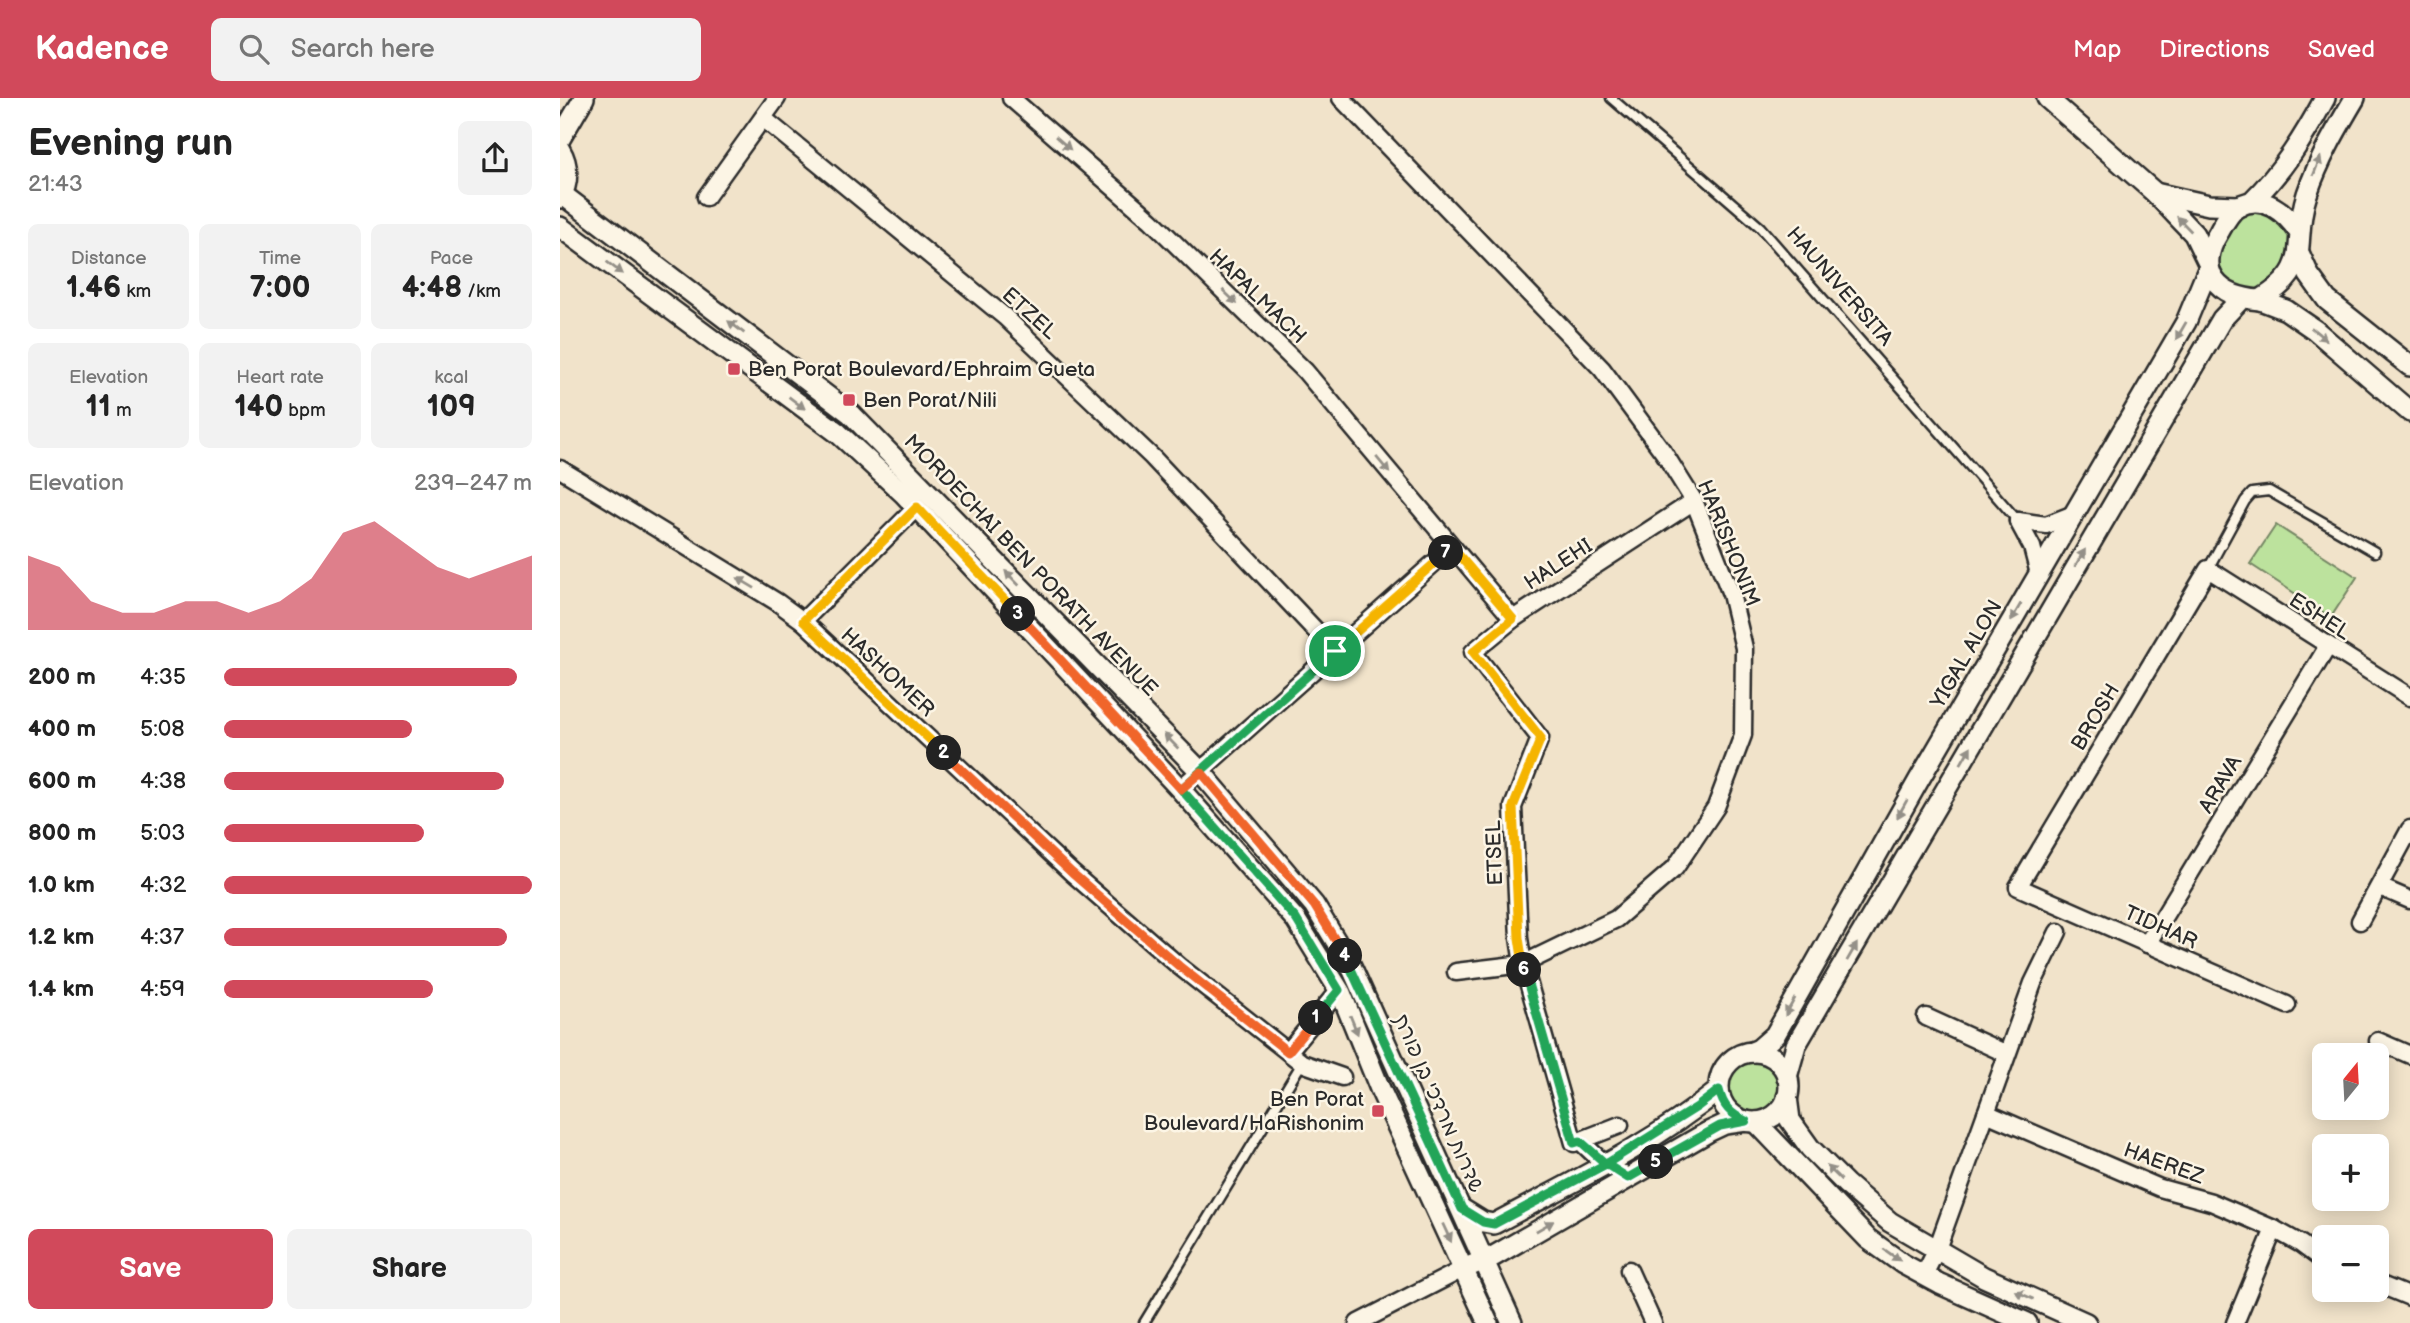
<!DOCTYPE html>
<html lang="en">
<head>
<meta charset="utf-8">
<style>
	:root { --surface:#fff; --page:#f2f2f2; --text:#222; --muted:#767676; --accent:#d1495b }
	body { margin:0; font-family:"Balsamiq Sans","Playpen Sans Hebrew",sans-serif; background:var(--page); color:var(--text); height:100vh; display:flex; flex-direction:column; font-size:26px; white-space:nowrap }
	* { box-sizing:border-box; margin:0 }
	p { font-size:23px; color:var(--muted) }
	.icon { flex:none; width:38px; height:38px; fill:none; stroke:currentColor; stroke-width:2; stroke-linecap:round; stroke-linejoin:round }
	.map { position:relative; flex:1; overflow:hidden }
	.sheet { display:flex; flex-direction:column; background:var(--surface); width:560px }
	.sheet>* { flex:none }
	.needle { width:46px; rotate:18deg }
	.tools { position:absolute; left:1752px; top:945px; display:grid; gap:14px }
	.tools a { display:grid; place-items:center; width:77px; height:77px; border-radius:10px; background:var(--surface); box-shadow:0 4px 18px #0003; font-size:35px }
	.pin { position:absolute; display:grid; place-items:center; width:60px; height:60px; color:#fff; margin:-30px; border:4px solid #fff; border-radius:50%; box-shadow:0 2px 7px #0007 }
	.km { position:absolute; width:35px; height:35px; margin:-18px; border-radius:50%; background:#222; color:#fff; font-size:19px; line-height:35px; text-align:center }
	.round { display:grid; place-items:center; flex:none; width:74px; height:74px; border-radius:10px; background:var(--page) }
	.head { display:flex; align-items:center; justify-content:space-between; height:119px; padding:0 28px }
	h1 { font-size:38px; font-weight:600; line-height:52px }
	.stats { display:grid; grid-template-columns:repeat(3,1fr); gap:10px; height:119px; padding:7px 28px }
	.stats div { display:grid; align-content:center; border-radius:10px; background:var(--page); text-align:center }
	.stats b { font-size:30px; font-weight:600 }
	.stats small { font-size:19px; font-weight:400 }
	.stats p { font-size:19px }
	.chart { height:196px; padding:14px 28px }
	.chart p { display:flex; justify-content:space-between }
	.chart svg { width:100%; height:126px; margin-top:7px; fill:var(--accent); opacity:.7 }
	.cta { display:flex; gap:14px; margin-top:auto; padding:14px 28px }
	.cta a { flex:1; height:80px; border-radius:10px; background:var(--accent); color:#fff; font-size:28px; font-weight:600; line-height:80px; text-align:center }
	.cta a+a { background:var(--page); color:var(--text) }
	ul { padding:0 28px; list-style:none; font-size:23px }
	li { display:grid; grid-template-columns:112px 84px 1fr; align-items:center; height:52px }
	li i { height:18px; border-radius:9px; background:var(--accent) }
	header { display:flex; align-items:center; gap:42px; box-sizing:border-box; height:98px; padding:0 35px; background:var(--accent); color:#fff }
	header strong { font-size:33px }
	nav { display:flex; gap:38px; margin-inline-start:auto; font-size:24px }
	.search { width:490px; height:63px; background:var(--page); display:flex; align-items:center; gap:18px; box-sizing:border-box; padding:0 24px; border-radius:10px; color:var(--muted); font-size:26px }
	main { display:flex; flex:1; min-height:0 }
	.map>svg:first-child { display:block }
	.green { fill:#bce29d; stroke:#748664; stroke-width:2 }
	.lines { fill:none; stroke-linecap:round; stroke-linejoin:round }
	.service-casing { stroke:#2b2b2b; stroke-width:13 }
	.minor-casing { stroke:#2b2b2b; stroke-width:21 }
	.tertiary-casing { stroke:#2b2b2b; stroke-width:24 }
	.service { stroke:#fcf5e5; stroke-width:8 }
	.minor { stroke:#fcf5e5; stroke-width:16 }
	.tertiary { stroke:#fcf5e5; stroke-width:19 }
	.oneway { fill:#949088 }
	.split-1-casing { stroke:#fff; stroke-width:14 }
	.split-2-casing { stroke:#fff; stroke-width:14 }
	.split-3-casing { stroke:#fff; stroke-width:14 }
	.split-4-casing { stroke:#fff; stroke-width:14 }
	.split-5-casing { stroke:#fff; stroke-width:14 }
	.split-6-casing { stroke:#fff; stroke-width:14 }
	.split-7-casing { stroke:#fff; stroke-width:14 }
	.split-8-casing { stroke:#fff; stroke-width:14 }
	.split-1 { stroke:#22a559; stroke-width:9 }
	.split-2 { stroke:#f0652b; stroke-width:9 }
	.split-3 { stroke:#f5b400; stroke-width:9 }
	.split-4 { stroke:#f0652b; stroke-width:9 }
	.split-5 { stroke:#22a559; stroke-width:9 }
	.split-6 { stroke:#22a559; stroke-width:9 }
	.split-7 { stroke:#f5b400; stroke-width:9 }
	.split-8 { stroke:#f5b400; stroke-width:9 }
	.poi-dot { fill:#d1495b; stroke:#fcf5e5; stroke-width:2.5 }
	.labels { text-anchor:middle; stroke-width:5; stroke-linejoin:round; paint-order:stroke }
	.street-label { font-size:21px; fill:#2b2b2b; stroke:#fcf5e5 }
	.poi-label { font-size:21px; fill:#2b2b2b; stroke:#fcf5e5; text-anchor:start }
</style>
</head>
<body>
<header>
<strong>Kadence</strong>
<div class="search"><svg class="icon" aria-label="search" viewBox="0 0 24 24"><circle cx="10" cy="10" r="6"/><path d="M15 15l6 6"/></svg>Search here</div>
<nav><a>Map</a><a>Directions</a><a>Saved</a></nav>
</header>
<main>
<section class="sheet">
<div class="head"><div><h1>Evening run</h1><p>21:43</p></div><a class="round"><svg class="icon" aria-label="share" viewBox="0 0 24 24"><path d="M12 15V3M7 8l5-5 5 5M5 13v7h14v-7"/></svg></a></div>
<div class="stats">
<div><p>Distance</p><b>1.46<small> km</small></b></div>
<div><p>Time</p><b>7:00</b></div>
<div><p>Pace</p><b>4:48<small> /km</small></b></div>
</div>
<div class="stats">
<div><p>Elevation</p><b>11<small> m</small></b></div>
<div><p>Heart rate</p><b>140<small> bpm</small></b></div>
<div><p>kcal</p><b>109</b></div>
</div>
<div class="chart"><p><span>Elevation</span>239–247 m</p>
<svg viewBox="0 0 160 44" preserveAspectRatio="none"><path d="M0 44V18L10 22L20 34L30 38L40 38L50 34L60 34L70 38L80 34L90 26L100 10L110 6L120 14L130 22L140 26L150 22L160 18V44z"/></svg>
</div>
<ul>
<li><b>200 m</b>4:35<i style="width:95%"></i></li>
<li><b>400 m</b>5:08<i style="width:61%"></i></li>
<li><b>600 m</b>4:38<i style="width:91%"></i></li>
<li><b>800 m</b>5:03<i style="width:65%"></i></li>
<li><b>1.0 km</b>4:32<i style="width:100%"></i></li>
<li><b>1.2 km</b>4:37<i style="width:92%"></i></li>
<li><b>1.4 km</b>4:59<i style="width:68%"></i></li>
</ul>
<div class="cta"><a>Save</a><a>Share</a></div>
</section>
<div class="map">
<svg width="1850" height="1225" viewBox="0 0 1850 1225">
	<rect width="100%" height="100%" fill="#f1e3ca"/>
	<filter id="ink" filterUnits="userSpaceOnUse"><feTurbulence type="fractalNoise" baseFrequency=".0143" numOctaves="2"/><feDisplacementMap in="SourceGraphic" scale="14" xChannelSelector="R" yChannelSelector="G"/><feConvolveMatrix kernelMatrix="1 2 1 2 8 2 1 2 1" color-interpolation-filters="sRGB"/></filter>
	<g filter="url(#ink)">
		<!-- green -->
		<g class="green">
			<polygon points="1682,108 1726,119 1737,157 1700,200 1662,188 1654,147"/>
			<polygon points="1716,427 1797,479 1771,519 1690,466"/>
			<circle cx="1194" cy="989" r="28"/>
		</g>
		<g class="lines">
			<defs>
				<g id="service">
					<polyline points="1051,0 1200,129 1458,423"/>
					<polyline points="1648,471 1685,403 1692,395 1709,393 1815,454"/>
					<polyline points="584,1225 742,965"/>
				</g>
				<g id="minor">
					<polyline points="451,0 591,122 745,273 953,521"/>
					<polyline points="781,0 1042,271 1104,355 1134,403 1171,496 1184,550 1183,637 1156,709 1115,770 1056,821 963,866 896,874"/>
					<polyline points="203,20 445,219 592,359 775,553"/>
					<polyline points="146,99 217,0"/>
					<polyline points="0,371 217,504 243,523 512,775 619,868 742,965 782,979"/>
					<polyline points="1458,423 1486,427 1514,416"/>
					<polyline points="1458,423 1472,449 1479,476"/>
					<polyline points="243,523 357,409"/>
					<polyline points="620,691 892,449"/>
					<polyline points="1820,789 1850,802"/>
					<polyline points="1800,823 1850,731"/>
					<polyline points="1587,846 1768,548"/>
					<polyline points="1727,907 1458,789 1648,471 1850,599"/>
					<polyline points="1366,919 1447,956"/>
					<polyline points="1818,943 1850,957"/>
					<polyline points="728,954 779,892"/>
					<polyline points="1426,1015 1600,1090 1651,1104 1714,1131 1741,1146 1764,1163"/>
					<polyline points="1060,1027 1014,1045 963,866 959,840 953,709 980,640 913,554 953,521 1134,403"/>
					<polyline points="1020,1043 1038,1060 1068,1080"/>
					<polyline points="1069,1172 1093,1225"/>
					<polyline points="1364,1177 1377,1151 1473,885 1498,834"/>
					<polyline points="1816,1185 1850,1199"/>
					<polyline points="798,1225 903,1171"/>
					<polyline points="1675,1225 1714,1131"/>
				</g>
				<g id="tertiary">
					<polyline points="1487,0 1594,94 1634,136 1647,163"/>
					<polyline points="0,41 24,0"/>
					<path d="M 0,52 C 9,67 9,85 0,100"/>
					<polyline points="1595,95 1649,107 1680,108"/>
					<polyline points="3,97 291,316 641,674 754,807 791,868 952,1225"/>
					<path d="M 1691,104 C 1723,73 1744,39 1765,0"/>
					<polyline points="0,129 278,335 344,396 620,691 736,822 781,895 820,991 928,1225"/>
					<path d="M 1739,134 C 1726,115 1704,95 1679,108 C 1670,113 1664,125 1659,134 C 1634,174 1658,199 1700,202 C 1756,168 1730,147 1747,96 C 1759,61 1776,32 1795,0"/>
					<polyline points="1740,157 1749,177 1767,202 1850,268"/>
					<polyline points="1700,202 1726,212 1755,232 1850,314"/>
					<polyline points="1192,954 1199,951 1215,937 1360,680 1626,224 1648,171"/>
					<circle cx="1194" cy="989" r="35"/>
					<polyline points="1227,979 1236,947 1662,221 1681,201"/>
					<polyline points="1227,999 1230,1022 1250,1050 1286,1086 1330,1124 1424,1179 1526,1225"/>
					<polyline points="1196,1024 1308,1141 1343,1166 1380,1186 1467,1225"/>
					<path d="M 902,1111 L 923,1124 L 934,1126 C 1010,1085 1091,1047 1159,992"/>
					<polyline points="910,1168 934,1158 1148,1034 1165,1026 1186,1023"/>
				</g>
			</defs>
			<!-- service casing -->
			<use href="#service" class="service-casing"/>
			<!-- minor casing -->
			<use href="#minor" class="minor-casing"/>
			<!-- tertiary casing -->
			<use href="#tertiary" class="tertiary-casing"/>
			<!-- service -->
			<use href="#service" class="service"/>
			<!-- minor -->
			<use href="#minor" class="minor"/>
			<!-- tertiary -->
			<use href="#tertiary" class="tertiary"/>
		</g>
		<!-- one-way arrows -->
		<defs><path id="oneway-solid" d="M-6-.8H1V-3.2L6.5 0L1 3.2V.8H-6Z" transform="scale(1.75)"/></defs>
		<g class="oneway">
			<use href="#oneway-solid" transform="translate(503 45) rotate(41)"/>
			<use href="#oneway-solid" transform="translate(1757 68) rotate(-69)"/>
			<use href="#oneway-solid" transform="translate(1624 126) rotate(-134)"/>
			<use href="#oneway-solid" transform="translate(55 170) rotate(37)"/>
			<use href="#oneway-solid" transform="translate(670 199) rotate(44)"/>
			<use href="#oneway-solid" transform="translate(176 229) rotate(-143)"/>
			<use href="#oneway-solid" transform="translate(1621 233) rotate(120)"/>
			<use href="#oneway-solid" transform="translate(1759 236) rotate(39)"/>
			<use href="#oneway-solid" transform="translate(237 305) rotate(37)"/>
			<use href="#oneway-solid" transform="translate(823 367) rotate(50)"/>
			<use href="#oneway-solid" transform="translate(1520 460) rotate(-59)"/>
			<use href="#oneway-solid" transform="translate(452 480) rotate(-134)"/>
			<use href="#oneway-solid" transform="translate(186 485) rotate(-149)"/>
			<use href="#oneway-solid" transform="translate(1456 514) rotate(120)"/>
			<use href="#oneway-solid" transform="translate(611 643) rotate(-134)"/>
			<use href="#oneway-solid" transform="translate(1406 657) rotate(-60)"/>
			<use href="#oneway-solid" transform="translate(1342 711) rotate(119)"/>
			<use href="#oneway-solid" transform="translate(1292 854) rotate(-60)"/>
			<use href="#oneway-solid" transform="translate(1230 909) rotate(119)"/>
			<use href="#oneway-solid" transform="translate(794 927) rotate(68)"/>
			<use href="#oneway-solid" transform="translate(1274 1075) rotate(-136)"/>
			<use href="#oneway-solid" transform="translate(985 1128) rotate(-30)"/>
			<use href="#oneway-solid" transform="translate(887 1135) rotate(65)"/>
			<use href="#oneway-solid" transform="translate(1332 1157) rotate(35)"/>
			<use href="#oneway-solid" transform="translate(1464 1197) rotate(-156)"/>
		</g>
	</g>
	<g class="lines" filter="url(#ink)">
		<defs>
			<polyline id="split-1" points="756,920 779,892 736,821 621,691 775,553"/>
			<polyline id="split-2" points="384,655 512,775 619,868 728,954 756,920"/>
			<polyline id="split-3" points="384,655 243,523 357,409 458,516"/>
			<polyline id="split-4" points="458,516 621,691 641,674 754,807 785,858"/>
			<polyline id="split-5" points="785,858 902,1111 923,1124 934,1126 1046,1066 1068,1080 1096,1064"/>
			<path id="split-6" d="M 964,872 L 1014,1045 L 1020,1043 L 1046,1066 L 1137,1009 L 1159,992 C 1163,1008 1170,1016 1186,1023 L 1160,1028 L 1096,1064"/>
			<polyline id="split-7" points="886,455 892,449 953,521 913,554 981,640 953,709 959,840 964,872"/>
			<polyline id="split-8" points="775,553 886,455"/>
		</defs>
		<!-- split-1 casing -->
		<use href="#split-1" class="split-1-casing"/>
		<!-- split-2 casing -->
		<use href="#split-2" class="split-2-casing"/>
		<!-- split-3 casing -->
		<use href="#split-3" class="split-3-casing"/>
		<!-- split-4 casing -->
		<use href="#split-4" class="split-4-casing"/>
		<!-- split-5 casing -->
		<use href="#split-5" class="split-5-casing"/>
		<!-- split-6 casing -->
		<use href="#split-6" class="split-6-casing"/>
		<!-- split-7 casing -->
		<use href="#split-7" class="split-7-casing"/>
		<!-- split-8 casing -->
		<use href="#split-8" class="split-8-casing"/>
		<!-- split-1 -->
		<use href="#split-1" class="split-1"/>
		<!-- split-2 -->
		<use href="#split-2" class="split-2"/>
		<!-- split-3 -->
		<use href="#split-3" class="split-3"/>
		<!-- split-4 -->
		<use href="#split-4" class="split-4"/>
		<!-- split-5 -->
		<use href="#split-5" class="split-5"/>
		<!-- split-6 -->
		<use href="#split-6" class="split-6"/>
		<!-- split-7 -->
		<use href="#split-7" class="split-7"/>
		<!-- split-8 -->
		<use href="#split-8" class="split-8"/>
	</g>
	<!-- markers -->
	<g class="poi-dot">
		<rect x="167" y="264" width="14" height="14" rx="3.5"/>
		<rect x="282" y="295" width="14" height="14" rx="3.5"/>
		<rect x="811" y="1006" width="14" height="14" rx="3.5"/>
	</g>
	<g class="labels">
		<!-- street labels -->
		<g class="street-label">
			<text transform="translate(1280 188) rotate(49)" y="7">HAUNIVERSITA</text>
			<text transform="translate(698 198) rotate(44)" y="7">HAPALMACH</text>
			<text transform="translate(470 215) rotate(42)" y="7">ETZEL</text>
			<text transform="translate(1169 445) rotate(68)" y="7">HARISHONIM</text>
			<text transform="translate(998 466) rotate(-33)" y="7">HALEHI</text>
			<text transform="translate(471 467) rotate(46)" y="7">MORDECHAI BEN PORATH AVENUE</text>
			<text transform="translate(1760 518) rotate(33)" y="7">ESHEL</text>
			<text transform="translate(1406 556) rotate(-60)" y="7">YIGAL ALON</text>
			<text transform="translate(328 574) rotate(43)" y="7">HASHOMER</text>
			<text transform="translate(1535 619) rotate(-59)" y="7">BROSH</text>
			<text transform="translate(1660 686) rotate(-59)" y="7">ARAVA</text>
			<text transform="translate(934 755) rotate(-92)" y="7">ETSEL</text>
			<text transform="translate(1601 829) rotate(24)" y="7">TIDHAR</text>
			<text transform="translate(879 1005) rotate(66)" y="7">שדרות מרדכי בן פורת</text>
			<text transform="translate(1604 1065) rotate(20)" y="7">HAEREZ</text>
		</g>
		<!-- poi labels -->
		<g class="poi-label">
			<text x="188" y="278">Ben Porat Boulevard/Ephraim Gueta</text>
			<text x="303" y="309">Ben Porat/Nili</text>
			<text x="804" y="1008" text-anchor="end">Ben Porat<tspan x="804" dy="24">Boulevard/HaRishonim</tspan></text>
		</g>
	</g>
</svg>
<div class="tools">
<a><svg class="needle" viewBox="-14 -14 28 28"><path d="M0-13l5 13h-10z" fill="#e53935"/><path d="M0 13l5-13h-10z" fill="#767676"/></svg></a>
<a>+</a>
<a>−</a>
</div>
<div class="pin" style="left:775px;top:553px;background:#1e9e55"><svg class="icon" aria-label="arrive" viewBox="0 0 24 24"><path d="M6 21V4h12l-3 4 3 4H6"/></svg></div>
<b class="km" style="left:756px;top:920px">1</b>
<b class="km" style="left:384px;top:655px">2</b>
<b class="km" style="left:458px;top:516px">3</b>
<b class="km" style="left:785px;top:858px">4</b>
<b class="km" style="left:1096px;top:1064px">5</b>
<b class="km" style="left:964px;top:872px">6</b>
<b class="km" style="left:886px;top:455px">7</b>
</div>
</main>
</body>
</html>
